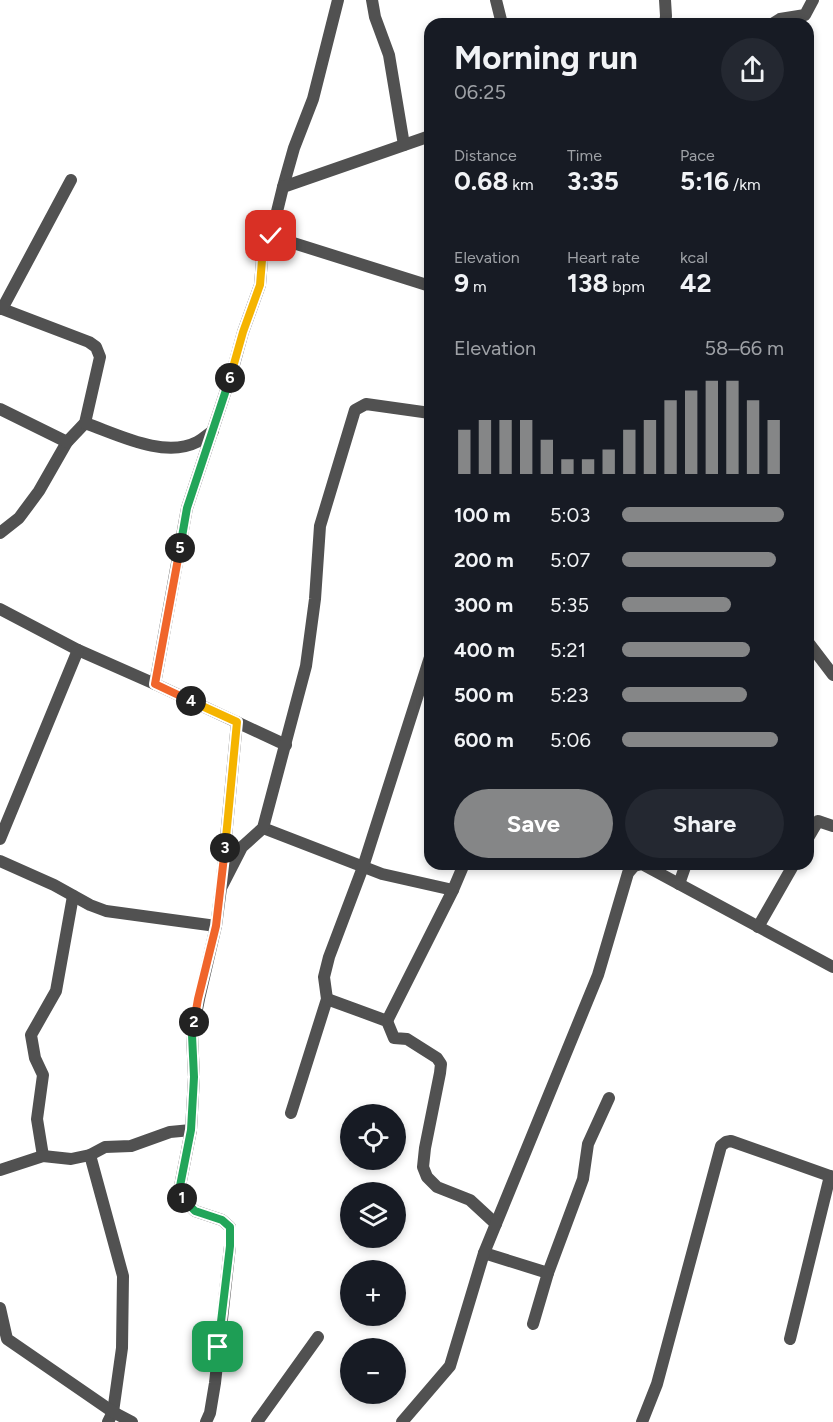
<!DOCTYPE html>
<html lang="en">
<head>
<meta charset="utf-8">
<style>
	:root { --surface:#171b24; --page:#242831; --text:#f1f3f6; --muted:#9ea1a6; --accent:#858687 }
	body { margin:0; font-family:Figtree,sans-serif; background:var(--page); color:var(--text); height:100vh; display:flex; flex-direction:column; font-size:22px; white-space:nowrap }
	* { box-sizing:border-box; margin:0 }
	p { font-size:20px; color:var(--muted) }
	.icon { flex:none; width:33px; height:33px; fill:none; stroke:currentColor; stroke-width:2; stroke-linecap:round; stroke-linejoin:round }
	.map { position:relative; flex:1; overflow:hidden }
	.panel { position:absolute; left:424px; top:18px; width:390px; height:852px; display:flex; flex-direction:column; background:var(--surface); border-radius:18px; box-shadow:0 3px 9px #0003 }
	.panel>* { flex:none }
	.fabs { position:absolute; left:340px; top:1104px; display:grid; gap:12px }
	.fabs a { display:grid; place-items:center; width:66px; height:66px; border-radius:50%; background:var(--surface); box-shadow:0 3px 9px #0003; font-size:30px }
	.pin { position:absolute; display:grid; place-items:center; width:51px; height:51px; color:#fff; margin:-26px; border-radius:12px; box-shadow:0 3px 9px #0006 }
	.km { position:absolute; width:30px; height:30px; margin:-15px; border-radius:50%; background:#222; color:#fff; font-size:16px; line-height:30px; text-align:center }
	.round { display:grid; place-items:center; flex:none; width:63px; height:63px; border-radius:32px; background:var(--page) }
	.summary { display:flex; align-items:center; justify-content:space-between; height:102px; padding:0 30px }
	h1 { font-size:33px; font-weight:700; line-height:45px }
	.stats { display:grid; grid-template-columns:repeat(3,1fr); gap:9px; height:102px; padding:6px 30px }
	.stats div { display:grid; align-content:center }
	.stats b { font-size:26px; font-weight:700 }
	.stats small { font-size:16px; font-weight:400 }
	.stats p { font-size:16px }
	.chart { height:168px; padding:12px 30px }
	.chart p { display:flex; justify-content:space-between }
	.chart svg { width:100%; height:108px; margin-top:6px; stroke:var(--accent); stroke-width:6 }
	.cta { display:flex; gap:12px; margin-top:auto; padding:12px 30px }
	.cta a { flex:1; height:69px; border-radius:36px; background:var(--accent); color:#fff; font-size:24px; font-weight:700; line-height:69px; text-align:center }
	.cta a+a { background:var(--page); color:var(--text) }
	ul { padding:0 30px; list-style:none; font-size:20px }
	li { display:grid; grid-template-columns:96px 72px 1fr; align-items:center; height:45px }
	li i { height:15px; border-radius:8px; background:var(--accent) }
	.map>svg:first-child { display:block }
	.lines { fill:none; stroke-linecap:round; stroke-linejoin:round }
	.minor { stroke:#515151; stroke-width:12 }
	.split-1-casing { stroke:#fff; stroke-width:12 }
	.split-2-casing { stroke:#fff; stroke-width:12 }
	.split-3-casing { stroke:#fff; stroke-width:12 }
	.split-4-casing { stroke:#fff; stroke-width:12 }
	.split-5-casing { stroke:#fff; stroke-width:12 }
	.split-6-casing { stroke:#fff; stroke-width:12 }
	.split-7-casing { stroke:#fff; stroke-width:12 }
	.split-1 { stroke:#22a559; stroke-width:8 }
	.split-2 { stroke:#22a559; stroke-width:8 }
	.split-3 { stroke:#f0652b; stroke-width:8 }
	.split-4 { stroke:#f5b400; stroke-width:8 }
	.split-5 { stroke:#f0652b; stroke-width:8 }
	.split-6 { stroke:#22a559; stroke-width:8 }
	.split-7 { stroke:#f5b400; stroke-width:8 }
</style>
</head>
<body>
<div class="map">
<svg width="833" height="1422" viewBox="0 0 833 1422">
	<rect width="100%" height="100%" fill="#fff"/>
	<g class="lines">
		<!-- minor -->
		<g class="minor">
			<polyline points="372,0 375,17 389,55 404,145"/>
			<polyline points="496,0 502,24"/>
			<polyline points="665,0 666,16 665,24"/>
			<polyline points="772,24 780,19 805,15 813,0"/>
			<polyline points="283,187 294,148 313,99 338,0"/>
			<polyline points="271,236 430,286"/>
			<polyline points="0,308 89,342 96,347 100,357 85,423 67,442 39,491 19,518 0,533"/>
			<polyline points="2,309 71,180"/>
			<polyline points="0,409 67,442"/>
			<path d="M 85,423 C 117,434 164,459 197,442 C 203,439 208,434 213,431"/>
			<polyline points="0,609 78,650 155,684 286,745"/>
			<polyline points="808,642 833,675"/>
			<polyline points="155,684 187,508 232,372 243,332 260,285 262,260 271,236 283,187 430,136"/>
			<polyline points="263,828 382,874 453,890"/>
			<polyline points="808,838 818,821 833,826"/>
			<polyline points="0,839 78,650"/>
			<polyline points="0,861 54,885 90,905 106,911 216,926"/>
			<polyline points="222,879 237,722"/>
			<polyline points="679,884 686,864"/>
			<polyline points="758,927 794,864"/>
			<polyline points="327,999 387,1021 394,1038 407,1039 437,1058 441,1064 440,1073 425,1148 423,1167 427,1177 437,1187 470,1200 496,1224"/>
			<polyline points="387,1021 453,890 464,864"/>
			<polyline points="291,1113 327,999 324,977 329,957 363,867 430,657"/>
			<polyline points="191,1130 180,1186 183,1199 195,1211 222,1220 230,1227 230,1246 215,1383 210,1413 206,1422"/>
			<polyline points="90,1155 123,1276 122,1348 113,1412 108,1422"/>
			<polyline points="43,1156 37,1119 43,1075 35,1058 31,1035 56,991 73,896"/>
			<polyline points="0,1170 43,1156 71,1159 90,1155 105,1147 131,1146 170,1132 191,1130 194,1077 192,1035 199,999 216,926 221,888 242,847 263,828 306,666 315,599 320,526 355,410 366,404 430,413"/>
			<polyline points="484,1253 548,1273 583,1179 588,1144 609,1098"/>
			<polyline points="0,1308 7,1339 113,1412 132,1422"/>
			<polyline points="533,1324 548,1273"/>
			<polyline points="790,1339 830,1176"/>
			<polyline points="257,1422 318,1337"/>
			<polyline points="402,1422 450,1366 484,1253 598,975 628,873 634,866 642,864 833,967"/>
			<polyline points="642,1422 657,1384 721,1146 726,1142 731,1141 833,1177"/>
		</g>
	</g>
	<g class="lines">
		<defs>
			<polyline id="split-1" points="182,1198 195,1211 222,1220 230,1227 230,1246 218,1347"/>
			<polyline id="split-2" points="182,1198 180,1186 191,1130 194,1077 192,1035 194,1022"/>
			<polyline id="split-3" points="194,1022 198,999 216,926 225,848"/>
			<polyline id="split-4" points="191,701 237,722 225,848"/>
			<polyline id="split-5" points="180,548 155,684 191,701"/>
			<polyline id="split-6" points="180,548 187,508 230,378"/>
			<polyline id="split-7" points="230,378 243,332 260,285 262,260 271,236"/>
		</defs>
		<!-- split-1 casing -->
		<use href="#split-1" class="split-1-casing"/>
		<!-- split-2 casing -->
		<use href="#split-2" class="split-2-casing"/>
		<!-- split-3 casing -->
		<use href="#split-3" class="split-3-casing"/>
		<!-- split-4 casing -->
		<use href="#split-4" class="split-4-casing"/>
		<!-- split-5 casing -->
		<use href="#split-5" class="split-5-casing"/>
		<!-- split-6 casing -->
		<use href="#split-6" class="split-6-casing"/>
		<!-- split-7 casing -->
		<use href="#split-7" class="split-7-casing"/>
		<!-- split-1 -->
		<use href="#split-1" class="split-1"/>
		<!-- split-2 -->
		<use href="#split-2" class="split-2"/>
		<!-- split-3 -->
		<use href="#split-3" class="split-3"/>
		<!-- split-4 -->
		<use href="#split-4" class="split-4"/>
		<!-- split-5 -->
		<use href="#split-5" class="split-5"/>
		<!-- split-6 -->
		<use href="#split-6" class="split-6"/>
		<!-- split-7 -->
		<use href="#split-7" class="split-7"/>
	</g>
</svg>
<div class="fabs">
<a><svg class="icon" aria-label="locate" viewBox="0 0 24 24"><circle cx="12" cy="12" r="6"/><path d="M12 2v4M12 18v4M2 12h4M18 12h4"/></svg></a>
<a><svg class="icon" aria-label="layers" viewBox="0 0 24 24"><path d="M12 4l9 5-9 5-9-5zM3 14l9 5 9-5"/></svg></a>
<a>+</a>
<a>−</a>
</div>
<div class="pin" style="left:218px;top:1347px;background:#1e9e55"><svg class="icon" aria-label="arrive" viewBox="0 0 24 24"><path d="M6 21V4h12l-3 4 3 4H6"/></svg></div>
<div class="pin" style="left:271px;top:236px;background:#d93025"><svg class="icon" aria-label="check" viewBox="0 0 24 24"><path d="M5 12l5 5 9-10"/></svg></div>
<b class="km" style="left:182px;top:1198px">1</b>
<b class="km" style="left:194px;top:1022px">2</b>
<b class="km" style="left:225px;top:848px">3</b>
<b class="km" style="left:191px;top:701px">4</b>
<b class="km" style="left:180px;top:548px">5</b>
<b class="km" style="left:230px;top:378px">6</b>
<section class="panel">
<div class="summary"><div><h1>Morning run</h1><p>06:25</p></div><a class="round"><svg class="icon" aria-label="share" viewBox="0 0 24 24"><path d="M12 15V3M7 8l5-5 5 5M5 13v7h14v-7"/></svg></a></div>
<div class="stats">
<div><p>Distance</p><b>0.68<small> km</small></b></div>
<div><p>Time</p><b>3:35</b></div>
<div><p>Pace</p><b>5:16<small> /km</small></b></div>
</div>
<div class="stats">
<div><p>Elevation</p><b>9<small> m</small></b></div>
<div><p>Heart rate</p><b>138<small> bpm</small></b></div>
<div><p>kcal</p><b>42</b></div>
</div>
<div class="chart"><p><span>Elevation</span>58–66 m</p>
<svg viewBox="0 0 160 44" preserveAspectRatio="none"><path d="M5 44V26M15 44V22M25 44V22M35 44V22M45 44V30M55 44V38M65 44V38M75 44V34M85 44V26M95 44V22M105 44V14M115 44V10M125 44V6M135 44V6M145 44V14M155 44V22"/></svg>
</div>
<ul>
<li><b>100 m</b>5:03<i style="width:100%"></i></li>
<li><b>200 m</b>5:07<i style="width:95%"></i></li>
<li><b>300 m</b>5:35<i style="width:67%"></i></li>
<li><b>400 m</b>5:21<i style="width:79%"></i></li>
<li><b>500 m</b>5:23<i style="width:77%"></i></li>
<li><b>600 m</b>5:06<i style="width:96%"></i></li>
</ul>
<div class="cta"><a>Save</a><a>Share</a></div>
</section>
</div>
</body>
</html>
